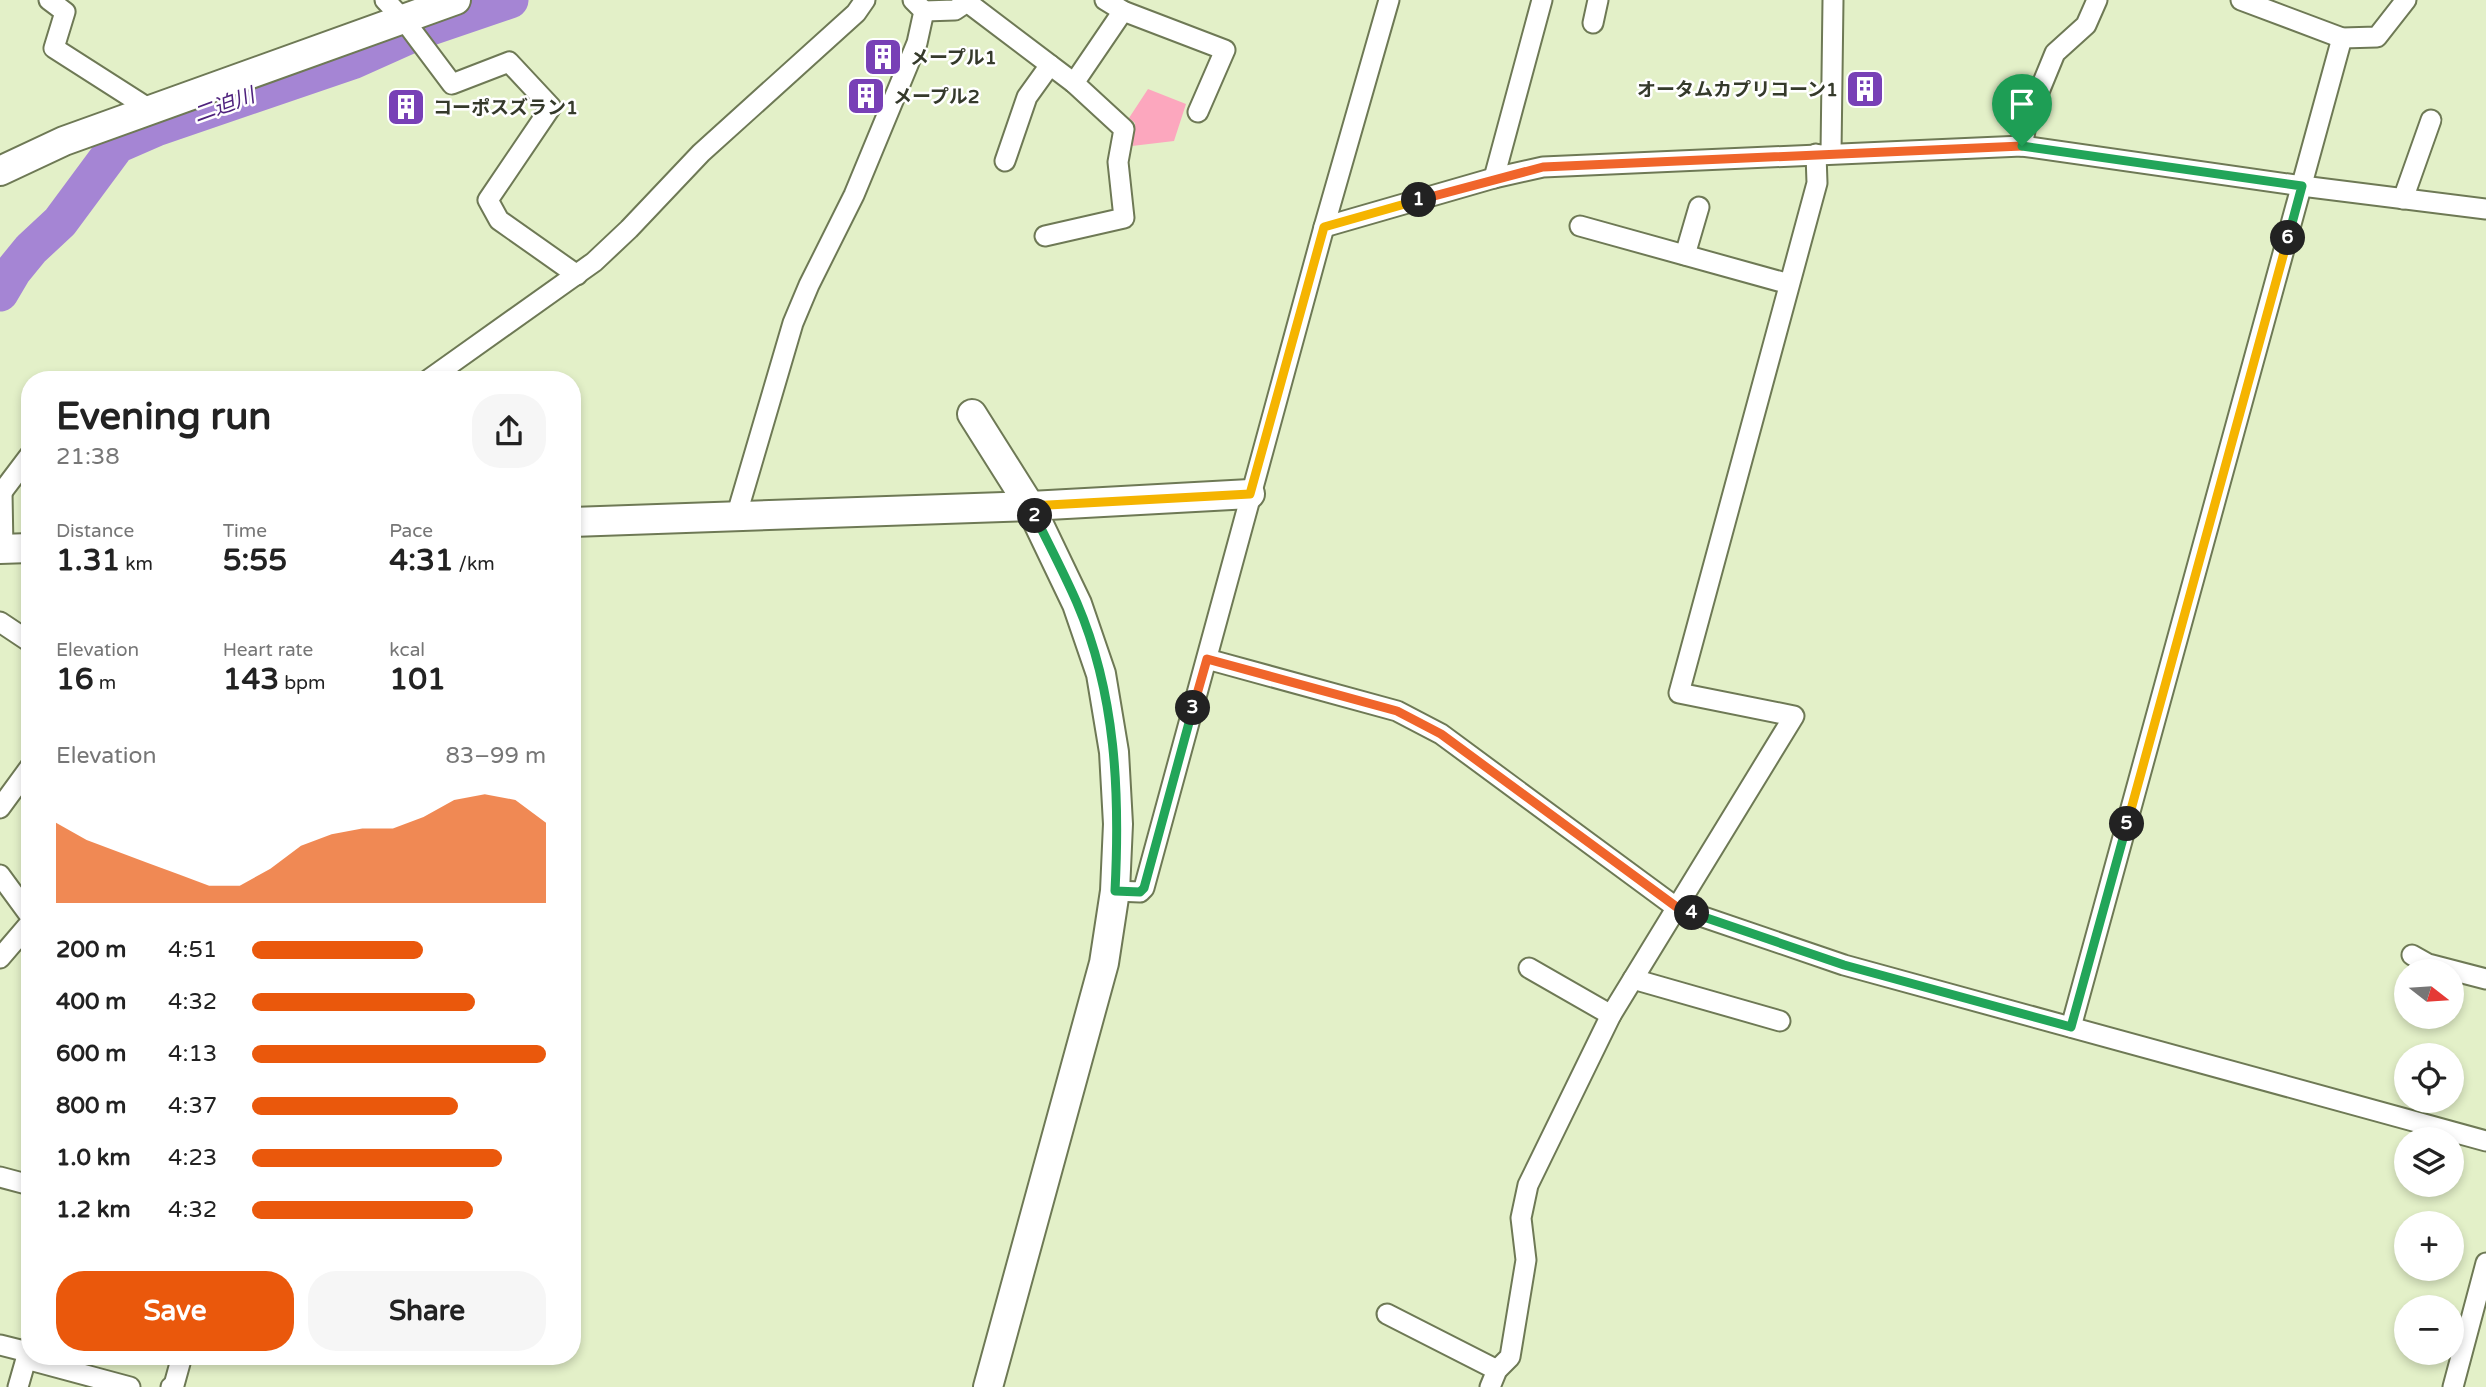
<!DOCTYPE html>
<html lang="en">
<head>
<meta charset="utf-8">
<style>
	:root { --surface:#fff; --page:#f6f6f6; --text:#222; --muted:#767676; --accent:#ea580c }
	body { margin:0; font-family:"Varela Round","Noto Sans JP",sans-serif; background:var(--page); color:var(--text); height:100vh; display:flex; flex-direction:column; font-size:26px; white-space:nowrap }
	* { box-sizing:border-box; margin:0 }
	p { font-size:23px; color:var(--muted) }
	.icon { flex:none; width:38px; height:38px; fill:none; stroke:currentColor; stroke-width:2; stroke-linecap:round; stroke-linejoin:round }
	.map { position:relative; flex:1; overflow:hidden }
	.drawer { position:absolute; left:21px; top:371px; width:560px; height:994px; display:flex; flex-direction:column; background:var(--surface); border-radius:28px; box-shadow:0 4px 10px #0003 }
	.drawer>* { flex:none }
	.needle { width:46px; rotate:107deg }
	.tools { position:absolute; left:2394px; top:959px; display:grid; gap:14px }
	.tools a { display:grid; place-items:center; width:70px; height:70px; border-radius:50%; background:var(--surface); box-shadow:0 4px 10px #0003; font-size:35px }
	.pin { position:absolute; display:grid; place-items:center; width:60px; height:60px; color:#fff; margin:-72px -30px; border-radius:50% 50% 50% 0; rotate:-45deg; box-shadow:0 0 7px #0007 }
	.pin .icon { rotate:45deg }
	.km { position:absolute; width:35px; height:35px; margin:-18px; border-radius:50%; background:#222; color:#fff; font-size:19px; line-height:35px; text-align:center }
	.round { display:grid; place-items:center; flex:none; width:74px; height:74px; border-radius:28px; background:var(--page) }
	.headline { display:flex; align-items:center; justify-content:space-between; height:119px; padding:0 35px }
	h1 { font-size:38px; font-weight:700; line-height:52px }
	.figures { display:grid; grid-template-columns:repeat(3,1fr); gap:10px; height:119px; padding:7px 35px }
	.figures div { display:grid; align-content:center }
	.figures b { font-size:30px; font-weight:700 }
	.figures small { font-size:19px; font-weight:400 }
	.figures p { font-size:19px }
	.chart { height:196px; padding:14px 35px }
	.chart p { display:flex; justify-content:space-between }
	.chart svg { width:100%; height:126px; margin-top:7px; fill:var(--accent); opacity:.7 }
	.primary-button { display:flex; gap:14px; margin-top:auto; padding:14px 35px }
	.primary-button a { flex:1; height:80px; border-radius:28px; background:var(--accent); color:#fff; font-size:28px; font-weight:700; line-height:80px; text-align:center }
	.primary-button a+a { background:var(--page); color:var(--text) }
	ul { padding:0 35px; list-style:none; font-size:23px }
	li { display:grid; grid-template-columns:112px 84px 1fr; align-items:center; height:52px }
	li i { height:18px; border-radius:9px; background:var(--accent) }
	.map>svg:first-child { display:block }
	.green { fill:#fca7be }
	.lines { fill:none; stroke-linecap:round; stroke-linejoin:round }
	.river { stroke:#a585d4; stroke-width:37 }
	.street-casing { stroke:#6e7955; stroke-width:23 }
	.secondary-casing { stroke:#6e7955; stroke-width:32 }
	.street { stroke:#fff; stroke-width:19 }
	.secondary { stroke:#fff; stroke-width:28 }
	.split-1-casing { stroke:#fff; stroke-width:14 }
	.split-2-casing { stroke:#fff; stroke-width:14 }
	.split-3-casing { stroke:#fff; stroke-width:14 }
	.split-4-casing { stroke:#fff; stroke-width:14 }
	.split-5-casing { stroke:#fff; stroke-width:14 }
	.split-6-casing { stroke:#fff; stroke-width:14 }
	.split-7-casing { stroke:#fff; stroke-width:14 }
	.split-1 { stroke:#f0652b; stroke-width:9 }
	.split-2 { stroke:#f5b400; stroke-width:9 }
	.split-3 { stroke:#22a559; stroke-width:9 }
	.split-4 { stroke:#f0652b; stroke-width:9 }
	.split-5 { stroke:#22a559; stroke-width:9 }
	.split-6 { stroke:#f5b400; stroke-width:9 }
	.split-7 { stroke:#22a559; stroke-width:9 }
	.labels { text-anchor:middle; stroke-width:5; stroke-linejoin:round; paint-order:stroke }
	.poi-label { font-size:19px; font-weight:bold; fill:#353a2b; stroke:#fff; text-anchor:start }
	.water-label { font-size:21px; font-style:italic; fill:#4e217d; stroke:#fff }
</style>
</head>
<body>
<div class="map">
<svg width="2486" height="1387" viewBox="0 0 2486 1387">
	<rect width="100%" height="100%" fill="#e3f0c8"/>
	<!-- green -->
	<polygon class="green" points="1148,89 1186,104 1174,141 1132,146 1135,123 1129,118"/>
	<g class="lines">
		<!-- river -->
		<polyline class="river" points="0,293 13,271 31,249 60,222 117,145 156,128 352,61 419,31 510,0"/>
		<defs>
			<g id="street">
				<polyline points="49,0 65,12 54,48 151,110"/>
				<polyline points="385,0 404,20 452,84 509,62 551,107 488,200 499,220 577,275"/>
				<polyline points="1105,0 1123,11 1225,50 1198,112"/>
				<polyline points="2241,0 2342,38 2377,37 2406,0"/>
				<polyline points="924,11 955,10 967,2 1074,83 1124,129 1118,162 1124,218 1045,236"/>
				<polyline points="1593,23 1598,0"/>
				<polyline points="1074,83 1123,11"/>
				<polyline points="2022,146 2027,121 2055,53 2086,25 2097,0"/>
				<polyline points="1831,153 1833,0"/>
				<polyline points="1005,161 1027,97 1050,65"/>
				<polyline points="1494,178 1542,0"/>
				<polyline points="2403,199 2431,120"/>
				<polyline points="1580,226 1789,284"/>
				<polyline points="1324,227 1494,178 1543,167 2022,146 2302,186 2486,209"/>
				<polyline points="1685,255 1699,207"/>
				<polyline points="428,380 594,262 629,229 701,153 856,13 865,0"/>
				<polyline points="0,490 2,492 3,549"/>
				<polyline points="2,492 30,455"/>
				<polyline points="736,517 793,323 809,285 854,195 917,43 924,11 913,0"/>
				<polyline points="0,622 30,642"/>
				<polyline points="1207,659 1397,711 1441,734 1677,908 1844,965 2486,1141"/>
				<polyline points="0,808 30,767"/>
				<polyline points="0,875 30,916"/>
				<polyline points="1115,891 1140,892 1144,888 1324,227 1389,0"/>
				<polyline points="2412,955 2428,964 2486,979"/>
				<polyline points="0,958 30,923"/>
				<polyline points="1529,968 1611,1015"/>
				<polyline points="1633,979 1780,1021"/>
				<polyline points="2071,1027 2342,38"/>
				<polyline points="0,1177 30,1185"/>
				<polyline points="1387,1314 1497,1370"/>
				<polyline points="0,1345 28,1352"/>
				<polyline points="26,1359 130,1387"/>
				<polyline points="18,1387 30,1345"/>
				<polyline points="171,1387 174,1385 182,1356"/>
				<polyline points="1490,1387 1497,1370 1510,1357 1526,1260 1521,1218 1528,1185 1611,1015 1794,716 1679,693 1817,183 1816,154"/>
				<polyline points="2453,1387 2486,1263"/>
			</g>
			<g id="secondary">
				<polyline points="0,171 64,141 456,0"/>
				<polyline points="972,414 1030,506 1077,604 1101,674 1114,752 1118,824 1115,891 1104,963 988,1387"/>
				<polyline points="572,522 1030,506 1250,494"/>
				<polyline points="0,549 30,548"/>
			</g>
		</defs>
		<!-- street casing -->
		<use href="#street" class="street-casing"/>
		<!-- secondary casing -->
		<use href="#secondary" class="secondary-casing"/>
		<!-- street -->
		<use href="#street" class="street"/>
		<!-- secondary -->
		<use href="#secondary" class="secondary"/>
	</g>
	<g class="lines">
		<defs>
			<polyline id="split-1" points="1419,200 1543,167 2022,146"/>
			<polyline id="split-2" points="1035,516 1030,506 1250,494 1324,227 1419,200"/>
			<path id="split-3" d="M 1035,516 C 1049,545 1064,573 1077,603 C 1116,694 1120,793 1115,891 L 1140,892 L 1144,888 L 1193,708"/>
			<polyline id="split-4" points="1193,708 1207,659 1397,711 1441,734 1678,908 1692,913"/>
			<polyline id="split-5" points="1692,913 1844,965 2071,1027 2127,824"/>
			<polyline id="split-6" points="2127,824 2288,238"/>
			<polyline id="split-7" points="2022,146 2302,186 2288,238"/>
		</defs>
		<!-- split-1 casing -->
		<use href="#split-1" class="split-1-casing"/>
		<!-- split-2 casing -->
		<use href="#split-2" class="split-2-casing"/>
		<!-- split-3 casing -->
		<use href="#split-3" class="split-3-casing"/>
		<!-- split-4 casing -->
		<use href="#split-4" class="split-4-casing"/>
		<!-- split-5 casing -->
		<use href="#split-5" class="split-5-casing"/>
		<!-- split-6 casing -->
		<use href="#split-6" class="split-6-casing"/>
		<!-- split-7 casing -->
		<use href="#split-7" class="split-7-casing"/>
		<!-- split-1 -->
		<use href="#split-1" class="split-1"/>
		<!-- split-2 -->
		<use href="#split-2" class="split-2"/>
		<!-- split-3 -->
		<use href="#split-3" class="split-3"/>
		<!-- split-4 -->
		<use href="#split-4" class="split-4"/>
		<!-- split-5 -->
		<use href="#split-5" class="split-5"/>
		<!-- split-6 -->
		<use href="#split-6" class="split-6"/>
		<!-- split-7 -->
		<use href="#split-7" class="split-7"/>
	</g>
	<!-- icons -->
	<defs>
		<symbol id="building-square" viewBox="-11 -11 22 22"><rect x="-9" y="-9" width="18" height="18" rx="4" fill="#7840b6" stroke="#fff"/><path d="M-4-6H4V6H1V3H-1V6H-4ZM-2.5-4.3h1.7v1.8h-1.7ZM.8-4.3h1.7v1.8H.8ZM-2.5-1h1.7V.8h-1.7ZM.8-1h1.7V.8H.8Z" fill="#fff"/></symbol>
	</defs>
	<g fill-rule="evenodd">
		<use href="#building-square" x="861" y="35" width="44" height="44"/>
		<use href="#building-square" x="1843" y="67" width="44" height="44"/>
		<use href="#building-square" x="844" y="74" width="44" height="44"/>
		<use href="#building-square" x="384" y="85" width="44" height="44"/>
	</g>
	<g class="labels">
		<!-- poi labels -->
		<g class="poi-label">
			<text x="910" y="64">メープル1</text>
			<text x="1838" y="96" text-anchor="end">オータムカプリコーン1</text>
			<text x="893" y="103">メープル2</text>
			<text x="433" y="114">コーポスズラン1</text>
		</g>
		<!-- water labels -->
		<g class="water-label">
			<text transform="translate(224 105) rotate(-20)" y="7">二迫川</text>
		</g>
	</g>
</svg>
<div class="tools">
<a><svg class="needle" viewBox="-14 -14 28 28"><path d="M0-13l5 13h-10z" fill="#e53935"/><path d="M0 13l5-13h-10z" fill="#767676"/></svg></a>
<a><svg class="icon" aria-label="locate" viewBox="0 0 24 24"><circle cx="12" cy="12" r="6"/><path d="M12 2v4M12 18v4M2 12h4M18 12h4"/></svg></a>
<a><svg class="icon" aria-label="layers" viewBox="0 0 24 24"><path d="M12 4l9 5-9 5-9-5zM3 14l9 5 9-5"/></svg></a>
<a>+</a>
<a>−</a>
</div>
<div class="pin" style="left:2022px;top:146px;background:#1e9e55"><svg class="icon" aria-label="arrive" viewBox="0 0 24 24"><path d="M6 21V4h12l-3 4 3 4H6"/></svg></div>
<b class="km" style="left:1419px;top:200px">1</b>
<b class="km" style="left:1035px;top:516px">2</b>
<b class="km" style="left:1193px;top:708px">3</b>
<b class="km" style="left:1692px;top:913px">4</b>
<b class="km" style="left:2127px;top:824px">5</b>
<b class="km" style="left:2288px;top:238px">6</b>
<section class="drawer">
<div class="headline"><div><h1>Evening run</h1><p>21:38</p></div><a class="round"><svg class="icon" aria-label="share" viewBox="0 0 24 24"><path d="M12 15V3M7 8l5-5 5 5M5 13v7h14v-7"/></svg></a></div>
<div class="figures">
<div><p>Distance</p><b>1.31<small> km</small></b></div>
<div><p>Time</p><b>5:55</b></div>
<div><p>Pace</p><b>4:31<small> /km</small></b></div>
</div>
<div class="figures">
<div><p>Elevation</p><b>16<small> m</small></b></div>
<div><p>Heart rate</p><b>143<small> bpm</small></b></div>
<div><p>kcal</p><b>101</b></div>
</div>
<div class="chart"><p><span>Elevation</span>83–99 m</p>
<svg viewBox="0 0 160 44" preserveAspectRatio="none"><path d="M0 44V16L10 22L20 26L30 30L40 34L50 38L60 38L70 32L80 24L90 20L100 18L110 18L120 14L130 8L140 6L150 8L160 16V44z"/></svg>
</div>
<ul>
<li><b>200 m</b>4:51<i style="width:58%"></i></li>
<li><b>400 m</b>4:32<i style="width:76%"></i></li>
<li><b>600 m</b>4:13<i style="width:100%"></i></li>
<li><b>800 m</b>4:37<i style="width:70%"></i></li>
<li><b>1.0 km</b>4:23<i style="width:85%"></i></li>
<li><b>1.2 km</b>4:32<i style="width:75%"></i></li>
</ul>
<div class="primary-button"><a>Save</a><a>Share</a></div>
</section>
</div>
</body>
</html>
